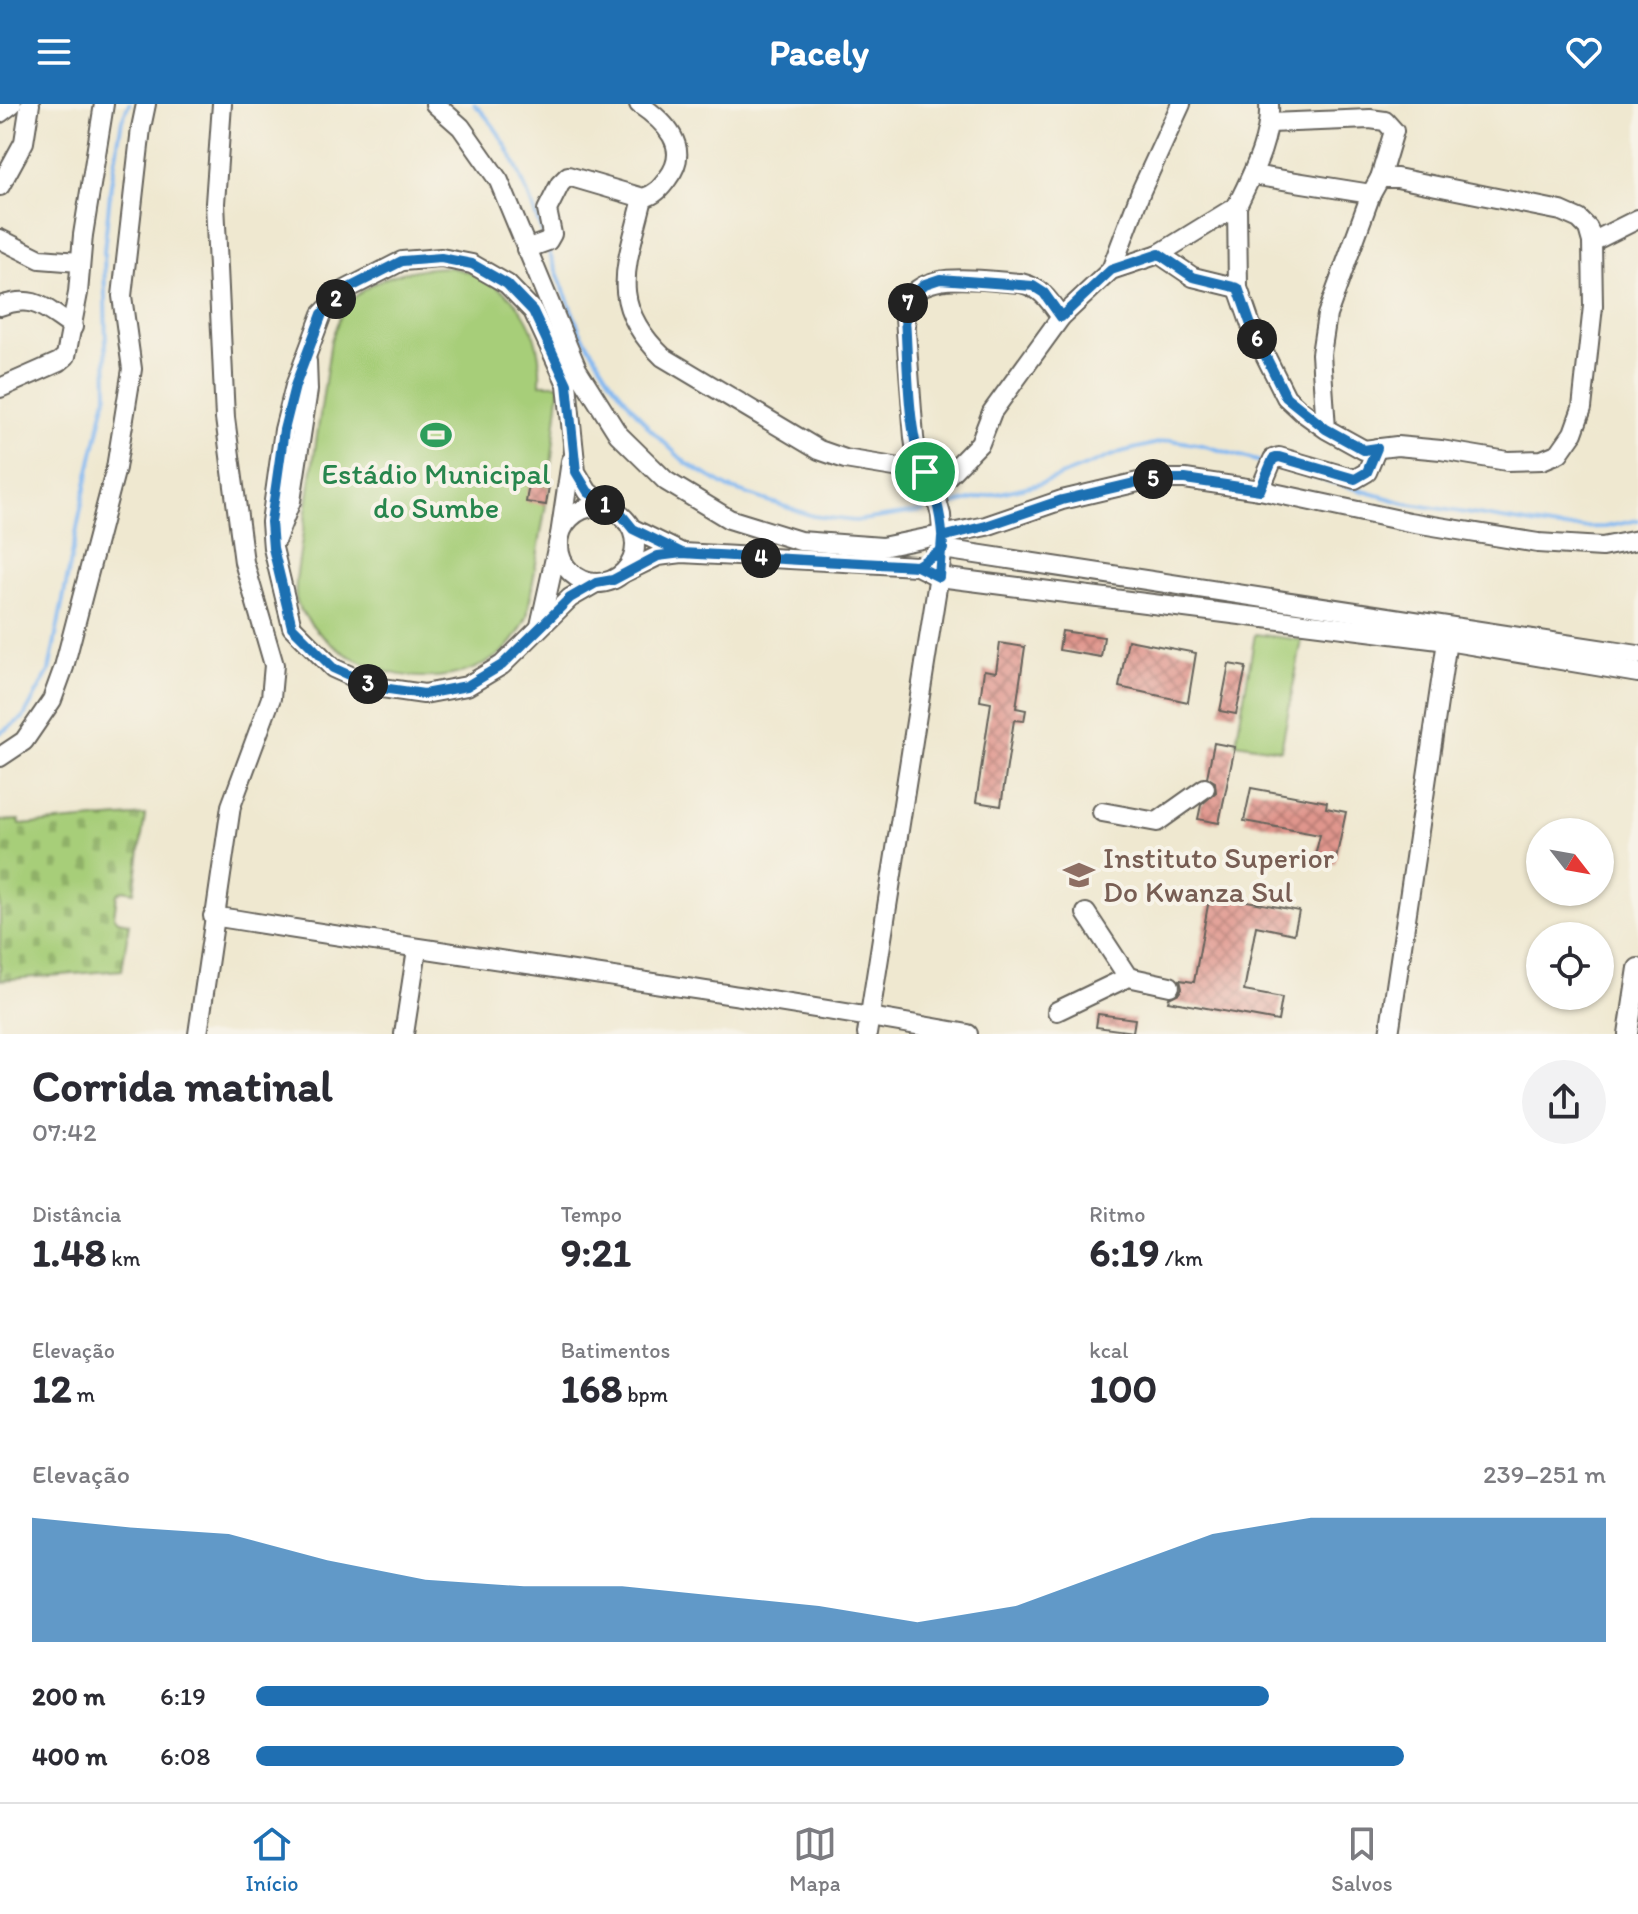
<!DOCTYPE html>
<html lang="pt">
<head>
<meta charset="utf-8">
<style>
	:root { --surface:#fff; --page:#f2f2f3; --text:#2b2b33; --muted:#7c7c81; --line:#e1e1e2; --accent:#1f6fb2 }
	body { margin:0; font-family:Itim,sans-serif; background:var(--page); color:var(--text); height:100vh; display:flex; flex-direction:column; font-size:30px; white-space:nowrap }
	* { box-sizing:border-box; margin:0 }
	p { font-size:26px; color:var(--muted) }
	.icon { flex:none; width:44px; height:44px; fill:none; stroke:currentColor; stroke-width:2; stroke-linecap:round; stroke-linejoin:round }
	.map { position:relative; height:930px; overflow:hidden }
	.sheet { display:flex; flex-direction:column; background:var(--surface); flex:1 }
	.sheet>* { flex:none }
	.needle { width:52px; rotate:121deg }
	.controls { position:absolute; left:1526px; top:714px; display:grid; gap:16px }
	.controls a { display:grid; place-items:center; width:88px; height:88px; border-radius:50%; background:var(--surface); box-shadow:0 2px 6px #0004; font-size:40px }
	.pin { position:absolute; display:grid; place-items:center; width:68px; height:68px; color:#fff; margin:-34px; border:4px solid #fff; border-radius:50%; box-shadow:0 2px 8px #0007 }
	.km { position:absolute; width:40px; height:40px; margin:-20px; border-radius:50%; background:#222; color:#fff; font-size:22px; line-height:40px; text-align:center }
	.round { display:grid; place-items:center; flex:none; width:84px; height:84px; border-radius:42px; background:var(--page) }
	.headline { display:flex; align-items:center; justify-content:space-between; height:136px; padding:0 32px }
	h1 { font-size:44px; font-weight:700; line-height:60px }
	.metrics { display:grid; grid-template-columns:repeat(3,1fr); gap:12px; height:136px; padding:8px 32px }
	.metrics div { display:grid; align-content:center }
	.metrics b { font-size:40px; font-weight:700 }
	.metrics small { font-size:22px; font-weight:400 }
	.metrics p { font-size:22px }
	.chart { height:224px; padding:16px 32px }
	.chart p { display:flex; justify-content:space-between }
	.chart svg { width:100%; height:144px; margin-top:8px; fill:var(--accent); opacity:.7 }
	ul { padding:0 32px; list-style:none; font-size:26px }
	li { display:grid; grid-template-columns:128px 96px 1fr; align-items:center; height:60px }
	li i { height:20px; border-radius:10px; background:var(--accent) }
	header { display:flex; justify-content:space-between; align-items:center; height:104px; padding:0 32px; background:var(--accent); color:#fff; font-size:36px; font-weight:700 }
	.menu { display:flex; justify-content:space-around; align-items:center; height:112px; border-top:2px solid var(--line); background:var(--surface); font-size:22px; color:var(--muted) }
	.menu a { display:grid; justify-items:center; gap:4px }
	.menu .on { color:var(--accent) }
	.map>svg:first-child { display:block }
	.cemetery { fill:url(#cemetery-stones); stroke:#62754a; stroke-width:2 }
	.green { fill:#a7ce79; stroke:#62754a; stroke-width:2 }
	.lines { fill:none; stroke-linecap:round; stroke-linejoin:round }
	.stream { stroke:#82b8f1; stroke-width:4 }
	.building { fill:url(#building-cross-hatch) }
	.street-casing { stroke:#66635b; stroke-width:22 }
	.street { stroke:#fff; stroke-width:18 }
	.route-casing { stroke:#fff; stroke-width:16 }
	.route { stroke:#1f6fb2; stroke-width:10 }
	.labels { text-anchor:middle; stroke-width:8; stroke-linejoin:round; paint-order:stroke }
	.leisure-label { font-size:30px; fill:#27864d; stroke:#f7f3e8 }
	.education-label { font-size:30px; fill:#785e54; stroke:#f7f3e8; text-anchor:start }
</style>
</head>
<body>
<header><svg class="icon" aria-label="menu" viewBox="0 0 24 24"><path d="M4 6h16M4 12h16M4 18h16"/></svg>Pacely<svg class="icon" aria-label="heart" viewBox="0 0 24 24"><path d="M12 20l-8-8c-3-5 5-10 8-4 3-6 11-1 8 4z"/></svg></header>
<div class="map">
<svg width="1638" height="930" viewBox="0 0 1638 930">
	<defs>
		<pattern id="cemetery-stones" width="16" height="16" patternUnits="userSpaceOnUse" patternTransform="scale(2)"><rect width="16" height="16" fill="#a7ce79"/><path d="M2 7V4a2 2 0 0 1 4 0v3zM10 15v-3a2 2 0 0 1 4 0v3z" fill="#8fb068"/></pattern>
		<pattern id="building-cross-hatch" width="8" height="8" patternUnits="userSpaceOnUse" patternTransform="scale(2)"><rect width="8" height="8" fill="#e0968d"/><path d="M0 0l8 8M0 8l8-8" fill="none" stroke="#b57a72"/></pattern>
	</defs>
	<rect width="100%" height="100%" fill="#f7f3e8"/>
	<filter id="ink" filterUnits="userSpaceOnUse"><feTurbulence type="fractalNoise" baseFrequency=".0125" numOctaves="2"/><feDisplacementMap in="SourceGraphic" scale="16" xChannelSelector="R" yChannelSelector="G"/><feConvolveMatrix kernelMatrix="1 2 1 2 8 2 1 2 1" color-interpolation-filters="sRGB"/></filter>
	<filter id="wash" filterUnits="userSpaceOnUse"><feTurbulence type="fractalNoise" baseFrequency=".006" numOctaves="4" result="noise"/><feDisplacementMap in="SourceGraphic" scale="32" xChannelSelector="R" yChannelSelector="G"/><feGaussianBlur stdDeviation="1.8" result="paint"/><feColorMatrix in="noise" values="0 0 0 0 0 0 0 0 0 0 0 0 0 0 0 0 0 1.4 0 .05"/><feComposite in="paint" operator="in"/></filter>
	<g filter="url(#wash)">
		<rect width="100%" height="100%" fill="#efe8d0"/>
		<!-- cemetery -->
		<polygon class="cemetery" points="145,711 134,788 123,786 117,790 114,812 118,817 129,819 122,866 0,876 0,717 19,716 20,721"/>
		<!-- green -->
		<g class="green">
			<path d="M 448,163 C 509,175 543,216 540,280 L 560,280 L 549,382 L 527,513 C 520,528 511,543 497,552 C 441,592 354,572 312,521 C 306,514 298,504 296,495 C 295,489 296,482 296,476 L 331,236 C 335,226 338,215 344,206 C 366,173 411,164 448,163 Z"/>
			<polygon points="1255,530 1302,536 1281,646 1236,639"/>
		</g>
		<g class="lines">
			<!-- stream -->
			<g class="stream">
				<path d="M 474,0 C 510,33 526,86 543,131"/>
				<polyline points="547,143 580,227 611,277 650,325 686,359 729,384 813,412 855,417 923,407"/>
				<polyline points="1276,362 1405,399 1557,424 1606,423 1638,416"/>
				<polyline points="949,401 1043,379 1121,348 1170,336 1202,341 1264,359"/>
				<polyline points="0,629 23,614 49,567 84,389 107,289 104,147 111,80 122,16 129,0"/>
			</g>
		</g>
		<g id="blocks">
			<!-- building -->
			<g class="building">
				<polygon points="529,379 549,382 546,401 526,398"/>
				<polygon points="1062,527 1104,533 1101,553 1059,546"/>
				<polygon points="1128,536 1196,549 1188,598 1119,583"/>
				<polygon points="1000,539 1025,543 1016,604 1026,606 1024,617 1014,616 1001,702 976,698 991,599 980,597 984,566 996,568"/>
				<polygon points="1229,560 1246,563 1236,610 1220,607"/>
				<polygon points="1214,639 1235,643 1219,719 1198,715 1201,701 1216,688 1215,678 1207,673"/>
				<polygon points="1251,684 1327,698 1326,704 1346,708 1335,760 1314,756 1320,731 1244,717"/>
				<polygon points="1210,790 1299,807 1294,830 1256,822 1244,887 1282,894 1278,917 1168,897 1169,894 1179,889 1182,884 1180,876 1194,878"/>
				<polygon points="1098,910 1135,915 1133,928 1096,923"/>
			</g>
		</g>
	</g>
	<g filter="url(#ink)">
		<use href="#blocks" fill-opacity="0" stroke="#66635b" stroke-width="2"/>
		<g class="lines">
			<defs>
				<g id="street">
					<polyline points="435,0 461,23 499,77 577,265 618,330 666,377 729,415 800,437 882,443 986,422 1062,396 1151,375 1185,375 1260,386 1409,418 1538,439 1602,443 1638,436"/>
					<polyline points="0,9 12,0"/>
					<polyline points="1270,19 1370,15 1385,17 1394,27 1380,74"/>
					<polyline points="1252,71 1371,90"/>
					<polyline points="0,82 24,38 30,0"/>
					<path d="M 643,94 C 627,162 606,198 663,253 L 819,346 L 845,355 L 925,368"/>
					<path d="M 1237,102 C 1252,70 1271,36 1269,0"/>
					<polyline points="0,135 40,155 79,158"/>
					<polyline points="1592,138 1638,115"/>
					<path d="M 526,145 L 548,137 L 552,130 L 547,106 L 560,80 L 568,72 L 643,94 C 655,91 661,84 668,74 C 692,43 664,17 639,0"/>
					<polyline points="1159,150 1193,173 1238,184"/>
					<polyline points="1111,166 1141,87 1181,0"/>
					<path d="M 0,202 C 35,190 44,204 73,223"/>
					<polyline points="0,284 59,258 66,252 78,189 83,131 104,0"/>
					<polyline points="934,386 980,339 992,308 1061,213 1111,166 1159,150 1237,102 1238,184 1253,227 1286,293 1301,307 1326,325 1364,346 1397,342 1441,346 1507,357 1542,356 1559,349 1573,329 1582,304 1593,202 1592,138 1588,124 1579,115 1561,107 1397,74 1380,74 1371,90 1327,211 1321,250 1326,325"/>
					<polyline points="1260,386 1273,355 1279,353 1355,375 1367,368 1377,344"/>
					<circle cx="597" cy="441" r="38"/>
					<polyline points="633,425 682,449"/>
					<polyline points="276,435 291,397 308,286 307,257"/>
					<polyline points="935,451 943,445 1638,551"/>
					<polyline points="625,468 658,452 682,449 917,462 939,473 1447,537 1638,569"/>
					<polyline points="596,479 570,494 502,561 467,582 424,590 375,583 333,564 292,523 273,444 271,418 284,326 295,282 322,210 345,186 402,157 441,154 472,160 507,180 533,207 567,280 576,368 588,388 609,404"/>
					<polyline points="540,522 560,431 571,357"/>
					<polyline points="0,653 24,637 52,596 64,563 116,364 132,265 122,192 141,24 146,0"/>
					<polyline points="1102,708 1157,718 1205,684"/>
					<polyline points="1086,809 1128,873 1170,882"/>
					<path d="M 213,812 C 465,853 718,885 968,930"/>
					<polyline points="1057,907 1128,873"/>
					<polyline points="198,930 231,702 271,594 274,561 244,458 225,314 215,99 222,0"/>
					<polyline points="404,930 417,845"/>
					<path d="M 867,930 L 943,445 L 941,411 L 934,386 L 917,354 L 914,334 L 905,214 C 906,209 906,201 909,196 C 925,164 992,178 1021,179 C 1042,184 1049,196 1061,213"/>
					<polyline points="1389,930 1447,537"/>
					<polyline points="1628,930 1638,864"/>
				</g>
			</defs>
			<!-- street casing -->
			<use href="#street" class="street-casing"/>
			<!-- street -->
			<use href="#street" class="street"/>
		</g>
	</g>
	<g class="lines" filter="url(#ink)">
		<defs>
			<path id="route" d="M 925,368 C 938,393 942,417 943,445 L 917,462 L 682,449 L 633,425 L 620,409 L 588,388 L 576,368 L 567,280 L 533,207 L 507,180 L 472,160 L 441,154 L 402,157 L 345,186 L 322,210 L 295,282 L 284,326 L 271,418 L 273,444 L 292,523 L 333,564 L 375,583 L 424,590 L 467,582 L 502,561 L 570,494 L 596,479 L 613,476 L 658,452 L 682,449 L 800,456 L 917,462 L 939,473 L 942,433 L 986,422 L 1062,396 L 1151,375 L 1185,375 L 1260,386 L 1273,355 L 1279,353 L 1355,375 L 1367,368 L 1377,344 L 1364,346 L 1326,325 L 1286,293 L 1253,227 L 1238,184 L 1193,173 L 1159,150 L 1111,166 L 1061,213 L 1044,189 L 1033,182 L 940,175 L 925,180 L 909,195 L 905,214 C 908,255 907,334 925,368"/>
		</defs>
		<!-- route casing -->
		<use href="#route" class="route-casing"/>
		<!-- route -->
		<use href="#route" class="route"/>
	</g>
	<!-- icons -->
	<defs>
		<symbol id="stadium-bare" viewBox="-9 -9 18 18"><path d="M0-5a6.5 5 0 1 0 0 10a6.5 5 0 1 0 0-10ZM-3.5-1.8h7v3.6h-7Z" fill="#2e9e5b" stroke="#f7f3e8" stroke-width="2.5" paint-order="stroke"/></symbol>
		<symbol id="university-bare" viewBox="-9 -9 18 18"><path d="M0-5L7-2L0 1L-7-2ZM-4 1L0 2.5L4 1V4Q0 6-4 4Z" fill="#8d6e63" stroke="#f7f3e8" stroke-width="2.5" paint-order="stroke"/></symbol>
	</defs>
	<g fill-rule="evenodd">
		<use href="#stadium-bare" x="414" y="309" width="44" height="44"/>
		<use href="#university-bare" x="1057" y="749" width="44" height="44"/>
	</g>
	<g class="labels">
		<!-- leisure labels -->
		<g class="leisure-label">
			<text x="436" y="380">Estádio Municipal<tspan x="436" dy="34">do Sumbe</tspan></text>
		</g>
		<!-- education labels -->
		<g class="education-label">
			<text x="1103" y="764">Instituto Superior<tspan x="1103" dy="34">Do Kwanza Sul</tspan></text>
		</g>
	</g>
</svg>
<div class="controls">
<a><svg class="needle" viewBox="-14 -14 28 28"><path d="M0-13l5 13h-10z" fill="#e53935"/><path d="M0 13l5-13h-10z" fill="#7c7c81"/></svg></a>
<a><svg class="icon" aria-label="locate" viewBox="0 0 24 24"><circle cx="12" cy="12" r="6"/><path d="M12 2v4M12 18v4M2 12h4M18 12h4"/></svg></a>
</div>
<div class="pin" style="left:925px;top:368px;background:#1e9e55"><svg class="icon" aria-label="arrive" viewBox="0 0 24 24"><path d="M6 21V4h12l-3 4 3 4H6"/></svg></div>
<b class="km" style="left:605px;top:401px">1</b>
<b class="km" style="left:336px;top:195px">2</b>
<b class="km" style="left:368px;top:580px">3</b>
<b class="km" style="left:761px;top:454px">4</b>
<b class="km" style="left:1153px;top:375px">5</b>
<b class="km" style="left:1257px;top:235px">6</b>
<b class="km" style="left:908px;top:199px">7</b>
</div>
<section class="sheet">
<div class="headline"><div><h1>Corrida matinal</h1><p>07:42</p></div><a class="round"><svg class="icon" aria-label="share" viewBox="0 0 24 24"><path d="M12 15V3M7 8l5-5 5 5M5 13v7h14v-7"/></svg></a></div>
<div class="metrics">
<div><p>Distância</p><b>1.48<small> km</small></b></div>
<div><p>Tempo</p><b>9:21</b></div>
<div><p>Ritmo</p><b>6:19<small> /km</small></b></div>
</div>
<div class="metrics">
<div><p>Elevação</p><b>12<small> m</small></b></div>
<div><p>Batimentos</p><b>168<small> bpm</small></b></div>
<div><p>kcal</p><b>100</b></div>
</div>
<div class="chart"><p><span>Elevação</span>239–251 m</p>
<svg viewBox="0 0 160 44" preserveAspectRatio="none"><path d="M0 44V6L10 9L20 11L30 19L40 25L50 27L60 27L70 30L80 33L90 38L100 33L110 22L120 11L130 6L140 6L150 6L160 6V44z"/></svg>
</div>
<ul>
<li><b>200 m</b>6:19<i style="width:75%"></i></li>
<li><b>400 m</b>6:08<i style="width:85%"></i></li>
</ul>
</section>
<nav class="menu">
<a class="on"><svg class="icon" aria-label="home" viewBox="0 0 24 24"><path d="M3 11l9-7 9 7M6 9v11h12V9"/></svg>Início</a>
<a><svg class="icon" aria-label="map" viewBox="0 0 24 24"><path d="M3 6l6-2 6 2 6-2v14l-6 2-6-2-6 2zM9 4v14M15 6v14"/></svg>Mapa</a>
<a><svg class="icon" aria-label="saved" viewBox="0 0 24 24"><path d="M7 4h10v16l-5-4-5 4z"/></svg>Salvos</a>
</nav>
</body>
</html>
